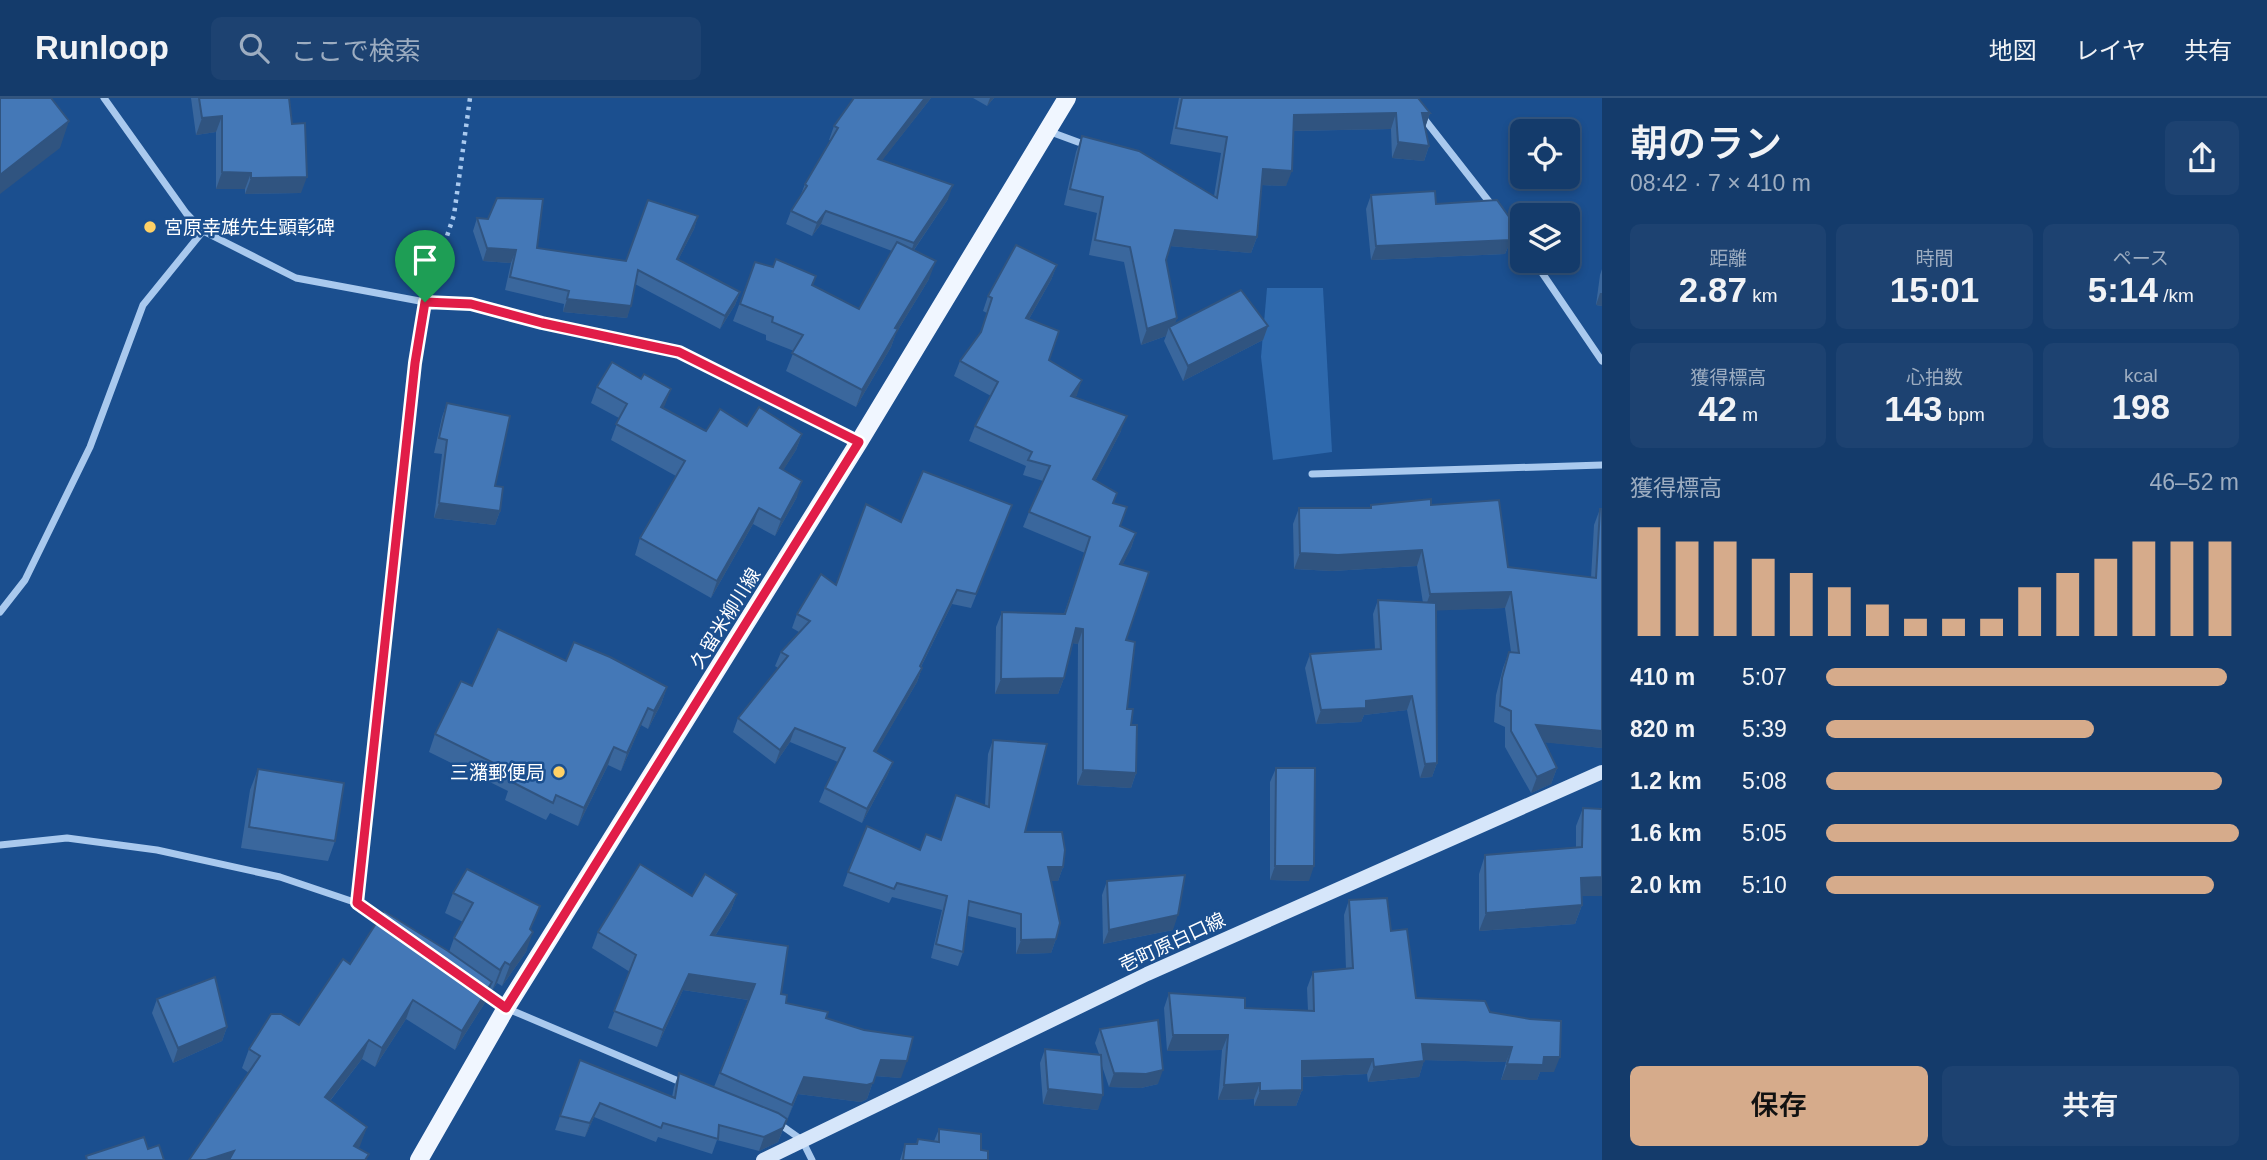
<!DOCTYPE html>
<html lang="ja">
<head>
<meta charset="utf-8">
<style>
	:root { --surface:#143b6b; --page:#1d4271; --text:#f1f3f6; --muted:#9dadc1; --line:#33557e; --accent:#d6ab8b }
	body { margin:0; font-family:Arial,"Noto Sans JP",sans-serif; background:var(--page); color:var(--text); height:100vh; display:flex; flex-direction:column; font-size:26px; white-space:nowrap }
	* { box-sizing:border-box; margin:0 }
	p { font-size:23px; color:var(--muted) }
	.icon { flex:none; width:38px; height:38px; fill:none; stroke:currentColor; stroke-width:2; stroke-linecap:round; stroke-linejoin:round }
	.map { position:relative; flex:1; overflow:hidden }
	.details { display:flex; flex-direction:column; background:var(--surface); width:665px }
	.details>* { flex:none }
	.fabs { position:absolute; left:1510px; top:21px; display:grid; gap:14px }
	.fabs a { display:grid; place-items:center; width:70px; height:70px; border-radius:10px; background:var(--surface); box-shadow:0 4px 10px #0003,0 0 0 2px var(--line); font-size:35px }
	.pin { position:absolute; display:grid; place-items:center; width:60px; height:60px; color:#fff; margin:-72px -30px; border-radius:50% 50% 50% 0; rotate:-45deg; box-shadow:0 0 7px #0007 }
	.pin .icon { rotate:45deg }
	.round { display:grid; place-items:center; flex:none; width:74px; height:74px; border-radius:10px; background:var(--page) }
	.overview { display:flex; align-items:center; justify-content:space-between; height:119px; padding:0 28px }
	h1 { font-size:38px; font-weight:600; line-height:52px }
	.stats { display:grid; grid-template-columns:repeat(3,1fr); gap:10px; height:119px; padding:7px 28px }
	.stats div { display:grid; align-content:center; border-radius:10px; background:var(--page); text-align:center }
	.stats b { font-size:35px; font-weight:600 }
	.stats small { font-size:19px; font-weight:400 }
	.stats p { font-size:19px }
	.chart { height:196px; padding:14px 28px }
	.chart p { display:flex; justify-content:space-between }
	.chart svg { width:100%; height:126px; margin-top:7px; stroke:var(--accent); stroke-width:6 }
	.primary-button { display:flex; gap:14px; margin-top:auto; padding:14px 28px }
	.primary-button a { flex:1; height:80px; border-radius:10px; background:var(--accent); color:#111; font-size:28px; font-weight:600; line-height:80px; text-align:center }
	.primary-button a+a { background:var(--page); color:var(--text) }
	ul { padding:0 28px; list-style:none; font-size:23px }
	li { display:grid; grid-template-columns:112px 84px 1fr; align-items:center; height:52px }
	li i { height:18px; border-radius:9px; background:var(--accent) }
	header { display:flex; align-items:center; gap:42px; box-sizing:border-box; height:98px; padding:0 35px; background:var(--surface); border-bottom:2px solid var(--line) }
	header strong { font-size:33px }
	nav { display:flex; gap:38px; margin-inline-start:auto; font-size:24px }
	.search { width:490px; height:63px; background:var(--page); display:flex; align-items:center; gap:18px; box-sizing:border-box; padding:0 24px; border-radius:10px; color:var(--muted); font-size:26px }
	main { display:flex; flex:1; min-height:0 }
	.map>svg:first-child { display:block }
	.green { fill:#2e69ad }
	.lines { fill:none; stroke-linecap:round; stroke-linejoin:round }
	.path { stroke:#a9c9ee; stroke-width:4.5; stroke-dasharray:3.5 5; stroke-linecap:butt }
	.minor { stroke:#a9c9ee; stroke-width:7 }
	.secondary { stroke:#d6e6fa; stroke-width:14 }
	.primary { stroke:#f0f6ff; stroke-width:18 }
	.wall { fill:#3a679d }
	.shaded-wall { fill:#305480 }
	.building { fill:#4478b7; stroke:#305480; stroke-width:2 }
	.route-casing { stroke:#fff; stroke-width:14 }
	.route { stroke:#e11d48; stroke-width:9 }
	.poi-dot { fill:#ffd166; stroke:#1b4f8f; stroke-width:2.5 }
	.labels { text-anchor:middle; stroke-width:5; stroke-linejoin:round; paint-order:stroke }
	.poi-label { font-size:19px; fill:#fff; stroke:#1b4f8f; text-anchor:start }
	.street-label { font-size:19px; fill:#fff; stroke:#1b4f8f }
</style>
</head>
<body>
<header>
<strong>Runloop</strong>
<div class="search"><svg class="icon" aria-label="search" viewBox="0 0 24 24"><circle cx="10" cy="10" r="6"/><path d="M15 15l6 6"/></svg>ここで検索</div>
<nav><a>地図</a><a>レイヤ</a><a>共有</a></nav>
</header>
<main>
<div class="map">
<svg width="1602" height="1062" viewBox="0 0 1602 1062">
	<rect width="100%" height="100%" fill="#1b4f8f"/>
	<!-- green -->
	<polygon class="green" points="1267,190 1323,190 1332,354 1273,362 1261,259"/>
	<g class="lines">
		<!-- path -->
		<g class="path">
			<polyline points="431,186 454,117 470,0"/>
			<polyline points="359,787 415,265 422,222"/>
		</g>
		<!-- minor -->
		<g class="minor">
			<polyline points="104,0 186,115 203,133 296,180 425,204 471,206 542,225 679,254 857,343"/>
			<polyline points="1422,18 1494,110"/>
			<polyline points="1048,33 1086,47"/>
			<polyline points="1506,125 1522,147"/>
			<polyline points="1534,163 1602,263"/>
			<polyline points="1312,376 1602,367"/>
			<polyline points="0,514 25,482 90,349 143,207 203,133"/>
			<polyline points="0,747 67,740 157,752 280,779 357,805 386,825"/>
			<polyline points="481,893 506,910 683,985"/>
			<polyline points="778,1025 802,1042 812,1062"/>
		</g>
		<!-- secondary -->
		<polyline class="secondary" points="763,1062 1147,876 1602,674"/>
		<!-- primary -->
		<polyline class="primary" points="419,1062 506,910 859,344 1067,0"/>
	</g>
	<!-- wall -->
	<g class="wall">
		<polygon points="191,0 289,0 301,95 245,96 245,91 216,91 216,34 196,37"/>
		<polygon points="931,0 882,62 948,101 914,152 929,181 896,235 891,249 856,309 786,273 794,253 766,242 766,237 733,223 755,164 812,187 859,211 892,153 821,126 812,138 786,126 791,113 800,99 805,86 831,42 829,42 834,28"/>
		<polygon points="973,0 994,0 987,8"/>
		<polygon points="1179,0 1418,0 1430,15 1425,29 1429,48 1424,63 1392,60 1391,31 1293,33 1286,88 1262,87 1257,139 1251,155 1170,148 1166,162 1177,220 1174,226 1268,228 1263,242 1183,283 1164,243 1166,238 1141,247 1124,164 1089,157 1097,115 1064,107 1076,54 1082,38 1214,98 1221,55 1170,46"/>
		<polygon points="1371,97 1436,106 1511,142 1505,156 1371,162 1366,111"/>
		<polygon points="698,118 694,131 678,162 740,194 735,207 720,231 635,186 627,220 563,214 564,206 505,192 511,165 483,163 473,133 477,120 537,150 626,163"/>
		<polygon points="1057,167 1051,182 1029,221 1049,262 1077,297 1075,299 1121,333 1095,383 1113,405 1120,428 1136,435 1131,450 1122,467 1126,542 1127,611 1131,627 1136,675 1131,690 1077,687 1078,546 1073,545 1064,580 1058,596 995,596 996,529 1002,514 1064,516 1085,455 1023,429 1029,414 1043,383 1023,377 1026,368 969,343 975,328 991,298 954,278 960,263 980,235 987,215 983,213 988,198"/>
		<polygon points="1602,171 1602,208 1596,207 1600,177"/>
		<polygon points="641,281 671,291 663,310 704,332 747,328 802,336 796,352 783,372 797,399 775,438 753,426 711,500 635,457 640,440 676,378 611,342 619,320 591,305 597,289"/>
		<polygon points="447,305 495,388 500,413 495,427 434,420 442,356 434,355 442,319"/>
		<polygon points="1012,407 971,510 952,506 921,569 922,570 917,584 876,654 893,664 887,678 862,725 819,704 825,690 838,664 790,644 775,666 733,634 738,620 778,570 775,568 781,554 799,534 792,530 797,516 836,487 901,424"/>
		<polygon points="1371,407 1431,407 1508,469 1591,480 1594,427 1600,411 1602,650 1545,644 1557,670 1551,686 1531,695 1505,649 1505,629 1494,624 1496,597 1503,570 1509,554 1511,554 1505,510 1436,512 1437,665 1432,679 1420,680 1407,612 1364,617 1361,624 1316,626 1305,570 1310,556 1375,551 1373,516 1378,502 1423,505 1417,468 1332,473 1294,471 1293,426 1299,410 1370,410"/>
		<polygon points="566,563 667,589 661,606 648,631 641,627 621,673 608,667 578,728 550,715 546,722 505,702 508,693 429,654 435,636"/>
		<polygon points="993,642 1025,734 1063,769 1058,783 1051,783 1056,841 1051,855 1016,856 1016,830 968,818 963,854 958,868 931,860 942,812 892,799 889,805 843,788 848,774 920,752 940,742 985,707 988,656"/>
		<polygon points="1276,670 1309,783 1270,782 1270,684"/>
		<polygon points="258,671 335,743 328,763 241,750 250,692"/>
		<polygon points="1583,710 1602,711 1602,798 1582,798 1582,807 1575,826 1479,833 1479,776 1485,757 1576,749 1576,728"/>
		<polygon points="1107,783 1173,832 1103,846 1102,797"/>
		<polygon points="453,795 531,832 526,854 502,888 497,885 492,893 490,891 486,903 455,952 406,921 375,969 362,961 330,1003 367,1029 358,1050 367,1062 242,970 249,951 299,927 350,866 449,854 454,840 463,824 445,815"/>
		<polygon points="737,796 731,812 715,838 781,896 786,905 826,920 901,980 875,978 867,1001 861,1004 798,996 778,1044 759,1053 717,1042 712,1056 658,1039 656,1044 594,1019 585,1039 555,1032 580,962 672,999 674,989 679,975 714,989 748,902 683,892 657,949 608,930 630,874 592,850 598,834 692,798"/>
		<polygon points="1349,802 1391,833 1416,900 1490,914 1554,974 1540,974 1537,982 1501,982 1506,964 1424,962 1419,979 1368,984 1367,976 1302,979 1302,992 1296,1008 1254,1008 1254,1001 1218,1002 1222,952 1167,953 1164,910 1169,895 1245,910 1308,913 1307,890 1313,874 1346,871 1344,817"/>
		<polygon points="157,901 227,929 222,943 173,965 152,915"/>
		<polygon points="1100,931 1158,986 1141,990 1109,989 1101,965 1098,1012 1043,1006 1040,965 1045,951 1099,956 1095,945"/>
		<polygon points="939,1031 981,1052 988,1062 900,1062 905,1046 916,1046 918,1041 934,1043"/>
	</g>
	<!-- shaded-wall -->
	<g class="shaded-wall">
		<polygon points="925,0 931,0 873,74 878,61"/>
		<polygon points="990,0 994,0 987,8"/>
		<polygon points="1396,15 1391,31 1288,33 1294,17"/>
		<polygon points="1422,15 1430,15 1425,30"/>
		<polygon points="222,18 216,34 196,37 202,20"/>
		<polygon points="69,23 60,50 0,96 0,77"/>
		<polygon points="1398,44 1429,48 1424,63 1392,60"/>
		<polygon points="1263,71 1292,73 1286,88 1257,87"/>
		<polygon points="222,74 251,75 245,91 216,91"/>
		<polygon points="307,79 301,95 245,96 251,80"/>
		<polygon points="953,87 948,101 909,159 914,145"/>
		<polygon points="826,113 821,126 812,138 817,125"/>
		<polygon points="698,118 694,131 672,174 677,161"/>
		<polygon points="1175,132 1257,139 1251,155 1169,148"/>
		<polygon points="1511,142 1505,156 1371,162 1376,148"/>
		<polygon points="487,150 516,152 511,165 483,163"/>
		<polygon points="936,163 929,181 896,235 891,249 856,309 862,292 895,230"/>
		<polygon points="1057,167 1051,182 1021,235 1026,220"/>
		<polygon points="740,194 735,207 720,231 725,218"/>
		<polygon points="1600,195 1602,195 1602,208 1596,207"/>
		<polygon points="567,201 631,208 627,220 563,214"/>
		<polygon points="1177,220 1172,234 1169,229 1166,238 1141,247 1147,231"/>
		<polygon points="1268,228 1263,242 1183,283 1188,268"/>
		<polygon points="1082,282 1077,297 1066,313 1071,298"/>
		<polygon points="671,291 665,307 655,325 661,309"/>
		<polygon points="1127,318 1121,333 1088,397 1093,381"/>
		<polygon points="802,336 796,352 774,387 780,370"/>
		<polygon points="802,383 797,399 775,438 781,422"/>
		<polygon points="439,405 500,413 495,427 434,420"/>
		<polygon points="759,410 753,426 711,500 717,483"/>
		<polygon points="1136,435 1131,450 1115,482 1120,466"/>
		<polygon points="1422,452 1417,468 1332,473 1294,471 1300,455"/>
		<polygon points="957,492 952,506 914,582 920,568"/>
		<polygon points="1511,494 1505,510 1424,513 1430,496"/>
		<polygon points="1076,530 1083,531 1078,546 1071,545"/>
		<polygon points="922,570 917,584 869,667 874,653"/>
		<polygon points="1064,580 1058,596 995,596 1001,581"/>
		<polygon points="667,589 661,606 648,631 654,613"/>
		<polygon points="1412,598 1407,612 1364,617 1361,624 1316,626 1321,612 1366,603"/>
		<polygon points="648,610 641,627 621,673 627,655"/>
		<polygon points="1536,627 1602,633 1602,650 1530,643"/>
		<polygon points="795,630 790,644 775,666 780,652"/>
		<polygon points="614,649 608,667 578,728 584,710"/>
		<polygon points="893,664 887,678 862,725 867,711"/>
		<polygon points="1437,665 1432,679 1420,680 1425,666"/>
		<polygon points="1557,670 1551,686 1531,695 1537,679"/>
		<polygon points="1083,672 1136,675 1131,690 1077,687"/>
		<polygon points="1275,768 1314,768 1309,783 1270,782"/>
		<polygon points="1048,769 1063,769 1058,783 1043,783"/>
		<polygon points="1602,779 1602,798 1574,798 1581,780"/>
		<polygon points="737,796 731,812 705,854 711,837"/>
		<polygon points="1582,807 1575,826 1479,833 1486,815"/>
		<polygon points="540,808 524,847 533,834 526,854 502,888 510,867 530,831"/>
		<polygon points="1178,817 1173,832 1103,846 1109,832"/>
		<polygon points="1056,841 1051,855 1016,856 1021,842"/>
		<polygon points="505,864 497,885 492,893 500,872"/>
		<polygon points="689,876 755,886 749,902 683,892 657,949 663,932"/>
		<polygon points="492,884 486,903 455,952 462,933"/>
		<polygon points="413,902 406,921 375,969 382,950"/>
		<polygon points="227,929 222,943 173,965 178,950"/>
		<polygon points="1173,937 1228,937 1222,952 1167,953"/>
		<polygon points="369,942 362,961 318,1018 325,999"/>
		<polygon points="1422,946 1512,949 1506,964 1417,962"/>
		<polygon points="1544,959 1560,959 1554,974 1540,974 1537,982 1501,982 1507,966"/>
		<polygon points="1373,961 1367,976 1297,979 1302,963"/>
		<polygon points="881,962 907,963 901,980 875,978 867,1001 861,1004 798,996 786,1024 804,979"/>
		<polygon points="1424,963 1419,979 1368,984 1374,969"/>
		<polygon points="1163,972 1158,986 1141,990 1109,989 1114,975"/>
		<polygon points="1260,985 1254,1001 1218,1002 1224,987"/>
		<polygon points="1048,991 1103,997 1098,1012 1043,1006"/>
		<polygon points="1302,992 1296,1008 1254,1008 1260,993"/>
		<polygon points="600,1005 594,1019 585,1039 590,1025"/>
		<polygon points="787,1021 778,1044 759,1053 764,1039"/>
		<polygon points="367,1029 360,1048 350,1062 354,1048"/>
		<polygon points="234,1053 231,1062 206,1062"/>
	</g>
	<!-- building -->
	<g class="building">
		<polygon points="0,0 51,0 69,23 0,77"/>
		<polygon points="199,0 289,0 292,26 305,25 307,79 251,80 251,75 222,74 222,18 202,20"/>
		<polygon points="854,0 925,0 878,61 953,87 914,145 826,113 817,125 791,113 807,88 805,86 838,30 834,28"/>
		<polygon points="1182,0 1418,0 1430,15 1422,15 1429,48 1398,44 1396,15 1294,17 1292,73 1263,71 1257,139 1175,132 1166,162 1177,220 1147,231 1130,149 1095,142 1103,99 1070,91 1082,38 1139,53 1217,100 1227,39 1176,30"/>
		<polygon points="1435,93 1436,106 1497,102 1512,123 1511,142 1376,148 1371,97"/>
		<polygon points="497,100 543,101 537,150 626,163 648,102 698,118 677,161 740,194 725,218 638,172 631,208 567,201 569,193 510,179 516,152 487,150 477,120 488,121"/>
		<polygon points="897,144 936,163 895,230 898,231 862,292 792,255 803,237 772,224 773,219 740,206 755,164 773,169 776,161 816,178 812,187 859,211"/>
		<polygon points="1016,147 1057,167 1026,220 1059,233 1049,262 1082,282 1071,298 1127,318 1093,381 1117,395 1113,405 1127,409 1120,428 1136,435 1120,466 1149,474 1126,542 1135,544 1127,611 1133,611 1131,627 1137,627 1136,675 1083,672 1083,531 1076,530 1064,580 1001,581 1002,514 1065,516 1090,439 1029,414 1050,368 1028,362 1032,354 975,328 998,284 960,263 981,234 992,200 988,198"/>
		<polygon points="1241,192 1268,228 1188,268 1169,229"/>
		<polygon points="612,264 641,281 644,276 671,291 661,309 704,332 706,333 720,311 747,328 759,309 802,336 780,370 802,383 781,422 759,410 717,483 640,440 685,363 616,326 627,306 597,289"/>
		<polygon points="447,305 510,318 495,388 503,389 500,413 439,405 447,342 439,340"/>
		<polygon points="923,373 1012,407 976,496 957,492 920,568 922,570 874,653 893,664 867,711 825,690 845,650 795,630 780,652 738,620 788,558 781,554 810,523 797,516 821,476 836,487 866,406 901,424"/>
		<polygon points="1431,401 1431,407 1499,402 1508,469 1596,480 1600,411 1602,411 1602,633 1536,627 1557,670 1537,679 1511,633 1511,613 1500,608 1502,580 1509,554 1519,555 1511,494 1430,496 1422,452 1338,457 1300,455 1299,410 1371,410 1371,407"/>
		<polygon points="1378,502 1436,505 1437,665 1425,666 1412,598 1366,603 1366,610 1321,612 1310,556 1381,551"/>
		<polygon points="498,531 566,563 574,544 610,559 667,589 654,613 648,610 627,655 614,649 584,710 556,697 553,705 512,684 516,676 435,636 461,583 472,588"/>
		<polygon points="993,642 1047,646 1025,734 1062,734 1065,752 1063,769 1048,769 1060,825 1056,841 1021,842 1021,816 969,803 963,854 936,846 947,798 897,785 894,791 848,774 867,728 920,752 926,736 941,742 956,697 989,709"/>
		<polygon points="1276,670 1315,670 1314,768 1275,768"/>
		<polygon points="258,671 344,685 335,743 249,729"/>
		<polygon points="1583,710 1602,711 1602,779 1581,780 1582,807 1486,815 1485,757 1582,749"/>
		<polygon points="640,766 692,798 705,776 737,796 711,837 788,848 781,896 787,897 786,905 828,914 826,920 864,932 913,939 907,963 881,962 873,985 867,987 804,979 792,1007 720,975 755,886 689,876 663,932 614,913 636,857 598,834"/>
		<polygon points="467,771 540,808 530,831 533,834 510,867 505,864 500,872 454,840 473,805 453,795"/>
		<polygon points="1185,777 1178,817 1109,832 1107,783"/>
		<polygon points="1387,800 1391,833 1407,831 1416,900 1485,903 1490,914 1530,921 1561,923 1560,959 1544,959 1543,967 1507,966 1512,949 1422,946 1424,963 1374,969 1373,961 1302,963 1302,992 1260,993 1260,985 1224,987 1228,937 1173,937 1169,895 1245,900 1245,910 1314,913 1313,874 1353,870 1349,802"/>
		<polygon points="384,813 448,853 492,884 462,933 413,902 382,950 369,942 325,999 367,1029 354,1048 369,1056 365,1062 229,1062 234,1053 206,1062 189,1062 260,958 249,951 271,916 281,916 299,927 343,861 350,866"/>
		<polygon points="215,879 227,929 178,950 157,901"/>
		<polygon points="1158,922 1163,972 1146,976 1114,975 1100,931"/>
		<polygon points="1045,951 1101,957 1103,997 1048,991"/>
		<polygon points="580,962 675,1000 679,975 778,1015 787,1021 783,1030 764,1039 719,1027 718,1041 663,1025 661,1030 600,1005 590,1025 560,1018"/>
		<polygon points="939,1031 981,1036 981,1052 988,1053 988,1062 903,1062 905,1046 917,1046 918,1041 939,1044"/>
		<polygon points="144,1039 148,1051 159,1047 164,1062 87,1062 86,1058"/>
	</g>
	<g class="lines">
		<defs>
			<polygon id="route" points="425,204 471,206 542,225 679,254 859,344 506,910 357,805 415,265"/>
		</defs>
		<!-- route casing -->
		<use href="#route" class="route-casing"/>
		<!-- route -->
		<use href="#route" class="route"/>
	</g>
	<!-- markers -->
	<g class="poi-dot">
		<circle cx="150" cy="129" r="7"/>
		<circle cx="559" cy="674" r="7"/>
	</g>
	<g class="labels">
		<!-- poi labels -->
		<g class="poi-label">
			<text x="164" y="136">宮原幸雄先生顕彰碑</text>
			<text x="545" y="681" text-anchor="end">三潴郵便局</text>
		</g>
		<!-- street labels -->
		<g class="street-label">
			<text transform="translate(725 520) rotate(-58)" y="7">久留米柳川線</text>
			<text transform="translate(1172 844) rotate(-25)" y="7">壱町原白口線</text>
		</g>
	</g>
</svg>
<div class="fabs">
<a><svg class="icon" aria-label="locate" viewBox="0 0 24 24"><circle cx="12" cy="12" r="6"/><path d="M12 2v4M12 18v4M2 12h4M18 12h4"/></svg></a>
<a><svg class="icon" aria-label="layers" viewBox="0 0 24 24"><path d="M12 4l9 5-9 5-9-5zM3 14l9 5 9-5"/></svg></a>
</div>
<div class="pin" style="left:425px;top:204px;background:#1e9e55"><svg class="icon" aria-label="arrive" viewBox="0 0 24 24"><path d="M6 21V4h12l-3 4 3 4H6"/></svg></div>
</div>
<section class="details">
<div class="overview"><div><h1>朝のラン</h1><p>08:42 · 7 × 410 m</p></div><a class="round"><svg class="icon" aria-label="share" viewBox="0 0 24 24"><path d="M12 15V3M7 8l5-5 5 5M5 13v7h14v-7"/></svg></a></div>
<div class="stats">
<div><p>距離</p><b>2.87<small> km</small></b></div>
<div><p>時間</p><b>15:01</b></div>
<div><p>ペース</p><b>5:14<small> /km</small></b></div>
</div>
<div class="stats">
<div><p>獲得標高</p><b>42<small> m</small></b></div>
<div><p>心拍数</p><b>143<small> bpm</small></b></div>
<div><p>kcal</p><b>198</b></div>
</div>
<div class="chart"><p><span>獲得標高</span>46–52 m</p>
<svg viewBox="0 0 160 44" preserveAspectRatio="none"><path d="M5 44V6M15 44V11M25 44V11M35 44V17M45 44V22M55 44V27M65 44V33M75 44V38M85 44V38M95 44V38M105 44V27M115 44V22M125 44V17M135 44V11M145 44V11M155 44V11"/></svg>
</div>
<ul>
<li><b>410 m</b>5:07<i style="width:97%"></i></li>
<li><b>820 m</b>5:39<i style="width:65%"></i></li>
<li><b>1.2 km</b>5:08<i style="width:96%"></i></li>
<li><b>1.6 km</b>5:05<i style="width:100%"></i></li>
<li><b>2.0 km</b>5:10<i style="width:94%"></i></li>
</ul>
<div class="primary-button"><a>保存</a><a>共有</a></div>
</section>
</main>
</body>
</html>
